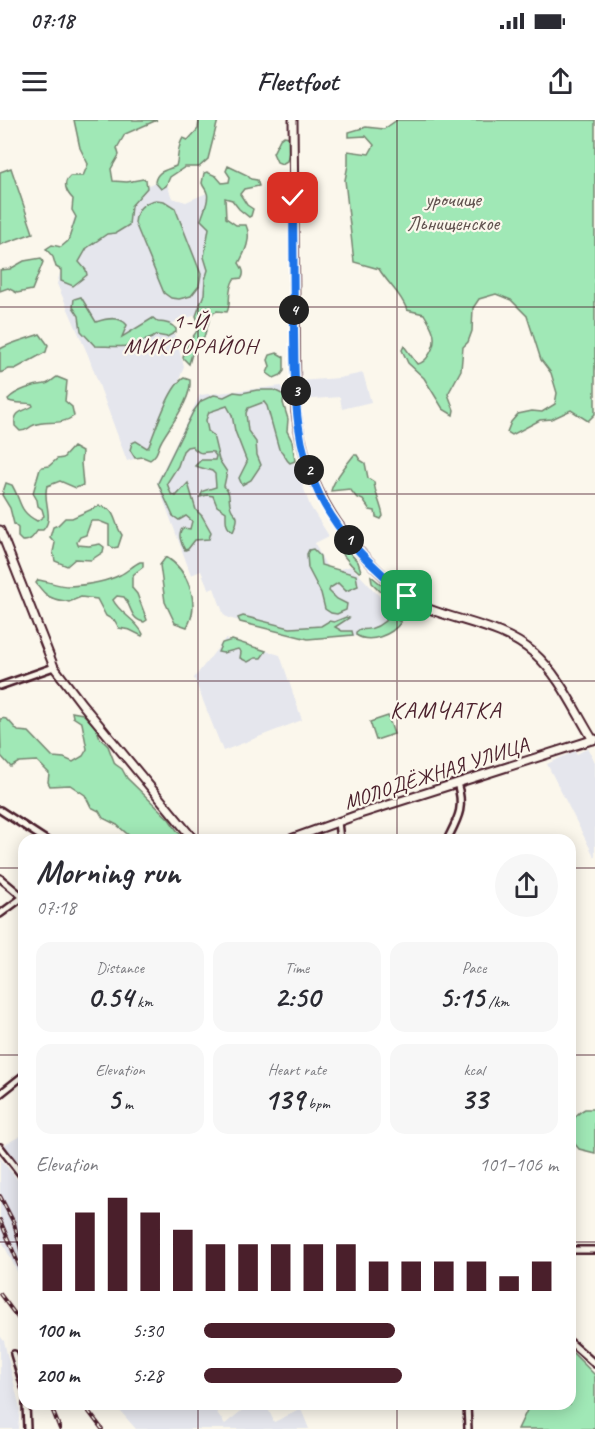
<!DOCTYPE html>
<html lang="en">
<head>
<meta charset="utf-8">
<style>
	:root { --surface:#fff; --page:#f7f7f7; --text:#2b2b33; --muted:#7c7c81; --accent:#4a1f2b }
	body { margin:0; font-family:Caveat,sans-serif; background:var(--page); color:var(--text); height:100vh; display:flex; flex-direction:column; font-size:22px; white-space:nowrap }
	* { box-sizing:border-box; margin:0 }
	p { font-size:20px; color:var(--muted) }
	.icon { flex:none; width:33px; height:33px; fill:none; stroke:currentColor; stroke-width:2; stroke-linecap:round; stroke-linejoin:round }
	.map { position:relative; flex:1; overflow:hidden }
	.details { position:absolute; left:18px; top:714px; width:558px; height:576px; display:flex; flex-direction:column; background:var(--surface); border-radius:18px; box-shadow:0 3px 15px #0003 }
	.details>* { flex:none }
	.pin { position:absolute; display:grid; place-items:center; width:51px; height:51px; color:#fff; margin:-26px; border-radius:12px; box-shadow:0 3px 9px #0006 }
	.km { position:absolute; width:30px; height:30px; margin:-15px; border-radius:50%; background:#222; color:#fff; font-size:16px; line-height:30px; text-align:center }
	.round { display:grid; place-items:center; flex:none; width:63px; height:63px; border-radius:32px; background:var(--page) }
	.head { display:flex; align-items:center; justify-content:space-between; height:102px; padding:0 18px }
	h1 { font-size:33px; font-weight:700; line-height:45px }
	.figures { display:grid; grid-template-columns:repeat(3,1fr); gap:9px; height:102px; padding:6px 18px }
	.figures div { display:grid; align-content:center; border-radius:15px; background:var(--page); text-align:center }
	.figures b { font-size:30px; font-weight:700 }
	.figures small { font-size:16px; font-weight:400 }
	.figures p { font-size:16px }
	.chart { height:168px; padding:12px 18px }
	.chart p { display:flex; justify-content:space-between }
	.chart svg { width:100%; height:108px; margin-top:6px; stroke:var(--accent); stroke-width:6 }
	ul { padding:0 18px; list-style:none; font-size:20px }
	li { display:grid; grid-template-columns:96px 72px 1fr; align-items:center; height:45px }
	li i { height:15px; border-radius:8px; background:var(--accent) }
	.status { display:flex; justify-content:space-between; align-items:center; height:42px; padding:0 30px; background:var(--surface); direction:ltr }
	.status svg { height:16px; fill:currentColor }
	header { display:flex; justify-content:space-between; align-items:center; height:78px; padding:0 18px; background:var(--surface); font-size:27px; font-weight:700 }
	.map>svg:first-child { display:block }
	.built { fill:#e5e6ed }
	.green { fill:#a0e8b6; stroke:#758470; stroke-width:1.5 }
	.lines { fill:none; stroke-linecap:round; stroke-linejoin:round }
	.minor-casing { stroke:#4a1f2b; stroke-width:10 }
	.tertiary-casing { stroke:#4a1f2b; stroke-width:11 }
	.minor { stroke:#fbf7ec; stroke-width:5 }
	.tertiary { stroke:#fbf7ec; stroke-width:7 }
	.rail-casing { stroke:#4a1f2b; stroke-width:4 }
	.rail { stroke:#fbf7ec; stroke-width:1.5; stroke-dasharray:4.5; stroke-linecap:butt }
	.route-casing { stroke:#fff; stroke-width:12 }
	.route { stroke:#1a73e8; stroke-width:8 }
	.grid { fill:none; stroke:#4a1f2b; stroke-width:1.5; stroke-opacity:0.55 }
	.labels { text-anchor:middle; stroke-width:4.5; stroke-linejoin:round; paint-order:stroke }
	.park-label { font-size:21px; fill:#60514e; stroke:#fbf7ec }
	.street-label { font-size:21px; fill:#4a1f2b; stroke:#fbf7ec }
	.neighbourhood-label { font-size:22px; letter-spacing:1.5px; fill:#4a1f2b; stroke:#fbf7ec }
	.quarter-label { font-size:24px; letter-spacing:1.5px; fill:#4a1f2b; stroke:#fbf7ec }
</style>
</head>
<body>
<div class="status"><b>07:18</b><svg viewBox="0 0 49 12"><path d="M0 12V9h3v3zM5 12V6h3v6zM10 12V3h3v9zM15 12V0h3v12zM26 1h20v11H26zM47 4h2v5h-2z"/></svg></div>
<header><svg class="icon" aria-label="menu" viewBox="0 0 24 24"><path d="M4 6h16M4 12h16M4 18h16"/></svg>Fleetfoot<svg class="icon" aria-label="share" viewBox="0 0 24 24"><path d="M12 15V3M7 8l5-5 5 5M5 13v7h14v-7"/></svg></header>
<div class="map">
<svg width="595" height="1309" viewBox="0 0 595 1309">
	<rect width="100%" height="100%" fill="#fbf7ec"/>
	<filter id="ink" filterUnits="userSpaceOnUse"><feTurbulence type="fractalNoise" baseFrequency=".0167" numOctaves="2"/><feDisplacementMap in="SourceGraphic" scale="12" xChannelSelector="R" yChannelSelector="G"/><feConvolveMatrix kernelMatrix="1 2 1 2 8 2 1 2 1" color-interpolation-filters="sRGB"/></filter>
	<g filter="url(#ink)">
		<!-- built -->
		<g class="built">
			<polygon points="165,59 172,78 186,82 209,72 220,186 171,204 184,246 154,333 127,341 88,235 57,164 76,91"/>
			<polygon points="363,253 371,282 342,289 340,277 300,280 299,261 339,258"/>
			<polygon points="282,266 287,319 294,341 310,386 329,416 315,423 317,428 329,452 351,446 400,498 376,515 306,518 228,498 224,495 214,468 209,470 201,451 191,455 157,362 200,275"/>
			<polygon points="225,519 280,535 302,600 223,631 194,558"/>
			<polygon points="588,628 595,642 595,738 547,644 575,631 577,634"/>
			<polygon points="24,1014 24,1037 16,1041 4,1025"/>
			<polygon points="0,1038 24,1068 24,1165 0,1117"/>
			<polygon points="0,1216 4,1221 20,1289 18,1309 0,1309"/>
			<polygon points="114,1284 211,1284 225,1304 250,1284 266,1284 274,1302 301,1289 309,1309 136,1309"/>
		</g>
		<!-- green -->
		<g class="green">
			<path d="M 74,0 L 157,0 L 125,14 L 117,28 L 119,35 L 111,49 L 113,61 L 127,62 L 143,59 L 146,60 L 147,68 L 131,86 L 129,105 L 116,113 L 107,114 L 87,128 L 79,142 L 86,150 L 87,155 L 73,166 L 61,161 L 61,150 L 56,147 L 53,137 L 46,129 L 52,125 L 61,127 L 68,121 L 76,97 L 72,90 L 73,79 C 66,72 62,63 70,56 L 83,56 L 88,44 L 80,28 Z"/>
			<path d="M 199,0 L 218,0 L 208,39 L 199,47 L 185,47 L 170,57 L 166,66 L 161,69 L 155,62 C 157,50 168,50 176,46 C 179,37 177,26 183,18 L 188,20 L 198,9 Z"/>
			<path d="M 397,0 L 595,0 L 595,294 L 588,301 L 571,290 L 552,299 L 540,300 L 512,315 L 507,312 L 511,302 L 518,294 L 532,291 L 542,292 L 555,284 L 557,273 L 551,253 L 541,240 L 527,196 L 511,180 L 496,174 L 479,179 L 473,188 L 472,211 L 468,222 L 463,227 L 461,250 L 448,274 L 454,290 L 453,295 L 443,289 L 424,258 L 408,243 L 402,230 L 404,226 L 417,244 C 427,243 435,227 434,217 C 434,209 428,201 424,194 L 407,190 C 401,173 388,164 379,149 L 354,142 L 345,60 L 348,45 L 348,31 L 369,34 L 374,25 L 366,16 L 349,17 L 349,12 L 366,7 L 384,9 Z"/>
			<polygon points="284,16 289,17 290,27 287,41 282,44 277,42 273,33 280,19"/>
			<path d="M 228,46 L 247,55 L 251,59 L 257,60 L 259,66 L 244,69 L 240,74 L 247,85 L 253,89 L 251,96 L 249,97 L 239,89 L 232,80 L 225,78 L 226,98 L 236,105 L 246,105 C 252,118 245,132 239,143 C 242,148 245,152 242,158 L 234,159 C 226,173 232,181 227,192 L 217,191 L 211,194 L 204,217 L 194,227 L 189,244 L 183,238 C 184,225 194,217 200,206 L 196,196 L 204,174 L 205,160 L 208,150 L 204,137 L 209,108 L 201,100 C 203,92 210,80 207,73 C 206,69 203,67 202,63 L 204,53 L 207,52 L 216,56 L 222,63 L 229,62 L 230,57 L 226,51 Z"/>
			<polygon points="11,48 33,113 0,125 0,52"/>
			<path d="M 286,59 C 290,65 286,77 280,81 L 269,75 L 268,70 L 278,62 Z"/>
			<path d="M 156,80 L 164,81 L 175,88 L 201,154 L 199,166 L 191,176 L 179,179 L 171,178 L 164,173 L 135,103 C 136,90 143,82 156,80 Z"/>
			<polygon points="41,138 43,142 32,170 17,173 8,168 0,171 0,150 10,149 24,141"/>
			<path d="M 81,177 L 96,202 C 108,198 120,196 127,205 L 122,217 L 153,198 L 158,202 C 164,202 172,204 176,209 L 176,212 L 167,217 L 156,215 C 151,220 149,219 143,221 C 140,222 137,225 134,225 C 121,228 108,226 95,226 L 81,211 L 79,196 L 73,187 L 74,179 Z"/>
			<path d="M 40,214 L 48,225 L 46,232 L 15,249 L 9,249 L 0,253 L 0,229 C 12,222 27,219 40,214 Z"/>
			<polygon points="277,233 284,237 284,251 281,255 274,258 267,253 270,246 268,240 270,235"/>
			<path d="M 57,257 L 67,261 L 65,281 L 72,287 L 74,296 C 61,306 47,300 34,305 C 27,308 27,311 20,311 L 15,306 C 13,290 24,292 33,286 L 32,284 C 24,282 17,284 9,281 L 8,279 C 17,270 34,265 45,264 C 49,264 53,259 57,257 Z"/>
			<path d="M 184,258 L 190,260 C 192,279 171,304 162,320 C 157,328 159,334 150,340 L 143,337 L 135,338 L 130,330 L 132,323 L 136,321 L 147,328 L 149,326 C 155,311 170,265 184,258 Z"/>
			<path d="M 257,270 L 274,270 L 284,275 L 283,283 L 288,299 L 287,311 L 292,321 L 295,341 L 290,343 C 285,340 285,333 279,329 L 267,286 L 264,282 L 248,288 L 246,293 L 248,311 L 256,322 L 257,335 L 261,345 L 251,360 L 242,365 L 239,358 L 247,342 L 235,311 L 232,295 L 227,286 L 209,292 L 206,300 L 208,311 L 213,315 L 219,340 L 227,352 L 224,366 C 231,375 228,374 230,384 C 232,399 243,389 233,412 C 225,407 226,401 226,392 L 217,386 L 213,376 L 207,375 L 200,377 L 203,371 L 216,367 L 215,354 L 212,351 L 195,346 L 201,340 L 215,340 L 216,336 L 213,332 C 203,330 202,338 192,326 L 187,327 L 183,331 L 178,346 L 167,363 L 171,374 L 176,376 L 188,363 L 196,390 L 202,396 L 211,412 L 209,419 L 195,420 L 188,429 L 185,430 C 181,424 177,413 183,408 L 190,409 L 192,401 L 186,396 L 179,400 L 173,396 L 158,363 L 193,292 L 201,281 L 214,275 L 224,277 L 234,272 L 242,273 Z"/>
			<path d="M 73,327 L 82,332 L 81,343 L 83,365 L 76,368 L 60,361 L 47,366 C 42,380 55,398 43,410 L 38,410 C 33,417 31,421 22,421 L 18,417 L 18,408 L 14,404 L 10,388 L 2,375 L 6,363 L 12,365 C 22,382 18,391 37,401 L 44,396 L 42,389 L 38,386 L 37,380 L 33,373 L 40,349 L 42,347 L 49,346 L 57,339 L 63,338 Z"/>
			<path d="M 354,335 L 357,335 L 360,340 L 365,343 L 368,358 L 374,362 C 375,374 381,384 383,396 L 381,399 L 376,397 L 375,391 L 370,390 L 363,380 L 356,377 L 350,369 L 331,371 C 333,360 347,344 354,335 Z"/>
			<path d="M 99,386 C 117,388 113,402 122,415 L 118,427 L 113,428 L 109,425 L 109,405 L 99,401 L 91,401 L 86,415 L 80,417 L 77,422 L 78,425 L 89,426 L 100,424 L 104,427 L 103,432 L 91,440 L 75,439 L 67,446 L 55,441 L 53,432 L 55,423 L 50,417 L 53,407 L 58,405 L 65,398 L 72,398 Z"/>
			<path d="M 335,417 L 358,442 L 361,451 L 359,452 C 349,444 337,429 335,417 Z"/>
			<polygon points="313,429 320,436 321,445 356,455 358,466 346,471 338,463 330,468 329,471 337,479 347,484 346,490 337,494 331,493 325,489 321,473 308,448 307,434 309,430"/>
			<path d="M 166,437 C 188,450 201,483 187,507 L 175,503 L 165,482 L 160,445 Z"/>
			<path d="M 140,442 L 143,442 L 143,447 L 134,454 L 132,457 L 132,468 L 137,474 L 147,500 L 144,502 C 130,499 132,487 124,477 L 117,476 L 113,480 C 120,494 136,499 143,514 L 142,516 L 130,510 L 119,508 L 115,501 L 106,496 L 97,479 L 81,477 L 69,482 C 64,480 60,481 55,479 C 46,477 41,469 36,463 L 38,460 C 47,461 63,467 70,466 C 86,465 106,462 120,455 C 127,452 133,445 140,442 Z"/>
			<path d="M 371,456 C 381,464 403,482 404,495 L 372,463 Z"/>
			<polygon points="243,496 290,508 321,506 329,501 334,502 346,497 349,498 335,507 342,511 352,511 353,515 308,519 240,502 238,498"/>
			<path d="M 390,496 L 401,502 C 392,515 370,524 356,515 L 356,512 L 360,509 C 372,511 382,505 390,496 Z"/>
			<polygon points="232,520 266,531 261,538 255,538 248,542 240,538 241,532 238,529 223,533 218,532 222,523"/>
			<path d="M 72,592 L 83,594 L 96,607 L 100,618 L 108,626 L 115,644 L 122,649 L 127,658 L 169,699 L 178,712 L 187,720 L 134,720 L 117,705 L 103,698 L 99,691 L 91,687 L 85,675 L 70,665 L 50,666 L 48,662 L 49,653 L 37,641 L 19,642 L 11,647 L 1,636 L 0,599 C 9,596 11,605 18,611 L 29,612 L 53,637 L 64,638 L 73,642 L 83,636 L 87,629 L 82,603 L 73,597 Z"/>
			<polygon points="388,596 394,614 376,620 370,602"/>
			<path d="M 585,989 L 595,989 L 595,1033 L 579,1029 L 570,1018 C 570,1005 573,995 585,989 Z"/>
			<polygon points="570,1233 573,1233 595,1255 595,1309 518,1309 530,1284 570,1284"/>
		</g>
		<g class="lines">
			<defs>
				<g id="minor">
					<polyline points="0,566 54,547"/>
					<polyline points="0,690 46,720"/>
					<polyline points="338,702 340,720"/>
					<path d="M 447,720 C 458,698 465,688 457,663"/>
					<polyline points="0,758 24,778"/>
					<polyline points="0,794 23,777"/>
					<polyline points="0,974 24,955"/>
					<polyline points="0,1027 24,1058"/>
					<polyline points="570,1130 595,1130"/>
					<polyline points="570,1222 595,1244"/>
					<polyline points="14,1234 24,1267"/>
					<polyline points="26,1284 27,1309"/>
					<polyline points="467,1284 468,1309"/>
				</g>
				<g id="tertiary">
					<path d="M 293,0 L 296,292 C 305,361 334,410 385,457 C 399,470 412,482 429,489 C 465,503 504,507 534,533 C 560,556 575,591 593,620"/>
					<polyline points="0,410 54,547 82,584 194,720"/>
					<polyline points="288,720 360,694 595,619"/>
				</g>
			</defs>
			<!-- minor casing -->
			<use href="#minor" class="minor-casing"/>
			<!-- tertiary casing -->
			<use href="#tertiary" class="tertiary-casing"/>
			<!-- minor -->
			<use href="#minor" class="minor"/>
			<!-- tertiary -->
			<use href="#tertiary" class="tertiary"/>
			<defs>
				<g id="rail">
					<polyline points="0,1076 14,1103 24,1141"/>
					<polyline points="0,1100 24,1157"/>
					<polyline points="0,1174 24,1206"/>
					<polyline points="50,1284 60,1309"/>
					<polyline points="83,1284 102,1309"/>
				</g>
			</defs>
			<!-- rail casing -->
			<use href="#rail" class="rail-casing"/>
			<!-- rail -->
			<use href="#rail" class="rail"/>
		</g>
	</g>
	<g class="lines" filter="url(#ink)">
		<defs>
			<path id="route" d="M 293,78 C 293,122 294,166 294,211 C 295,270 293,322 320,376 C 340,417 373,447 407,476"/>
		</defs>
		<!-- route casing -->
		<use href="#route" class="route-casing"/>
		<!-- route -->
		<use href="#route" class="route"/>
	</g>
	<!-- grid -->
	<path class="grid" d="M 198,0 L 198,720M 397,0 L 397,720M 0,187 L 595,187M 0,374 L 595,374M 0,561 L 595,561M 0,748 L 24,748M 570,748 L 595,748M 0,935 L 24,935M 570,935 L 595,935M 0,1122 L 24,1122M 570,1122 L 595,1122M 198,1284 L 198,1309M 397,1284 L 397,1309"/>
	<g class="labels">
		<!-- park labels -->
		<g class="park-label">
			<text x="453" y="86">урочище<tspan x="453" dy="24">Льнищенское</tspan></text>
		</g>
		<!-- street labels -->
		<g class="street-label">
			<text transform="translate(436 653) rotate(-18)" y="7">МОЛОДЁЖНАЯ УЛИЦА</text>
		</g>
		<!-- neighbourhood labels -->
		<g class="neighbourhood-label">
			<text x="191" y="208">1-Й<tspan x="191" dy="25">МИКРОРАЙОН</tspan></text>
		</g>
		<!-- quarter labels -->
		<g class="quarter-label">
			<text x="446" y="598">КАМЧАТКА</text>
		</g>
	</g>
</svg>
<div class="pin" style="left:407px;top:476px;background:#1e9e55"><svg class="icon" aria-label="arrive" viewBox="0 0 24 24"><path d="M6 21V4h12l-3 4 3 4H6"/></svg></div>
<div class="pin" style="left:293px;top:78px;background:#d93025"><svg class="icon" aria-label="check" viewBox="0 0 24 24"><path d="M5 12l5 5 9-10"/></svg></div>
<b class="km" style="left:349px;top:420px">1</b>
<b class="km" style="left:309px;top:350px">2</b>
<b class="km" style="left:296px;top:271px">3</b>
<b class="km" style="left:294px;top:190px">4</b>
<section class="details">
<div class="head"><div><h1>Morning run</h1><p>07:18</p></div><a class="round"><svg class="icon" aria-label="share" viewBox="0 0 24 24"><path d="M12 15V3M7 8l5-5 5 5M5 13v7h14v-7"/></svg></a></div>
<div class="figures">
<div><p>Distance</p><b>0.54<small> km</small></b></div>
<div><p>Time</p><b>2:50</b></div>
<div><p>Pace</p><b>5:15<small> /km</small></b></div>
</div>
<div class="figures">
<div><p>Elevation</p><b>5<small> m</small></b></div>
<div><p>Heart rate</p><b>139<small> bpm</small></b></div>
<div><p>kcal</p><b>33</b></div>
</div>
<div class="chart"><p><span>Elevation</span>101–106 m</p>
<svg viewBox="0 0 160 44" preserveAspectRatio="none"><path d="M5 44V25M15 44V12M25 44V6M35 44V12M45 44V19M55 44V25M65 44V25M75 44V25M85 44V25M95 44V25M105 44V32M115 44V32M125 44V32M135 44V32M145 44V38M155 44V32"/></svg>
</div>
<ul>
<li><b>100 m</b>5:30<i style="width:54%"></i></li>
<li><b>200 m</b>5:28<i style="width:56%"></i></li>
</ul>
</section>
</div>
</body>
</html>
